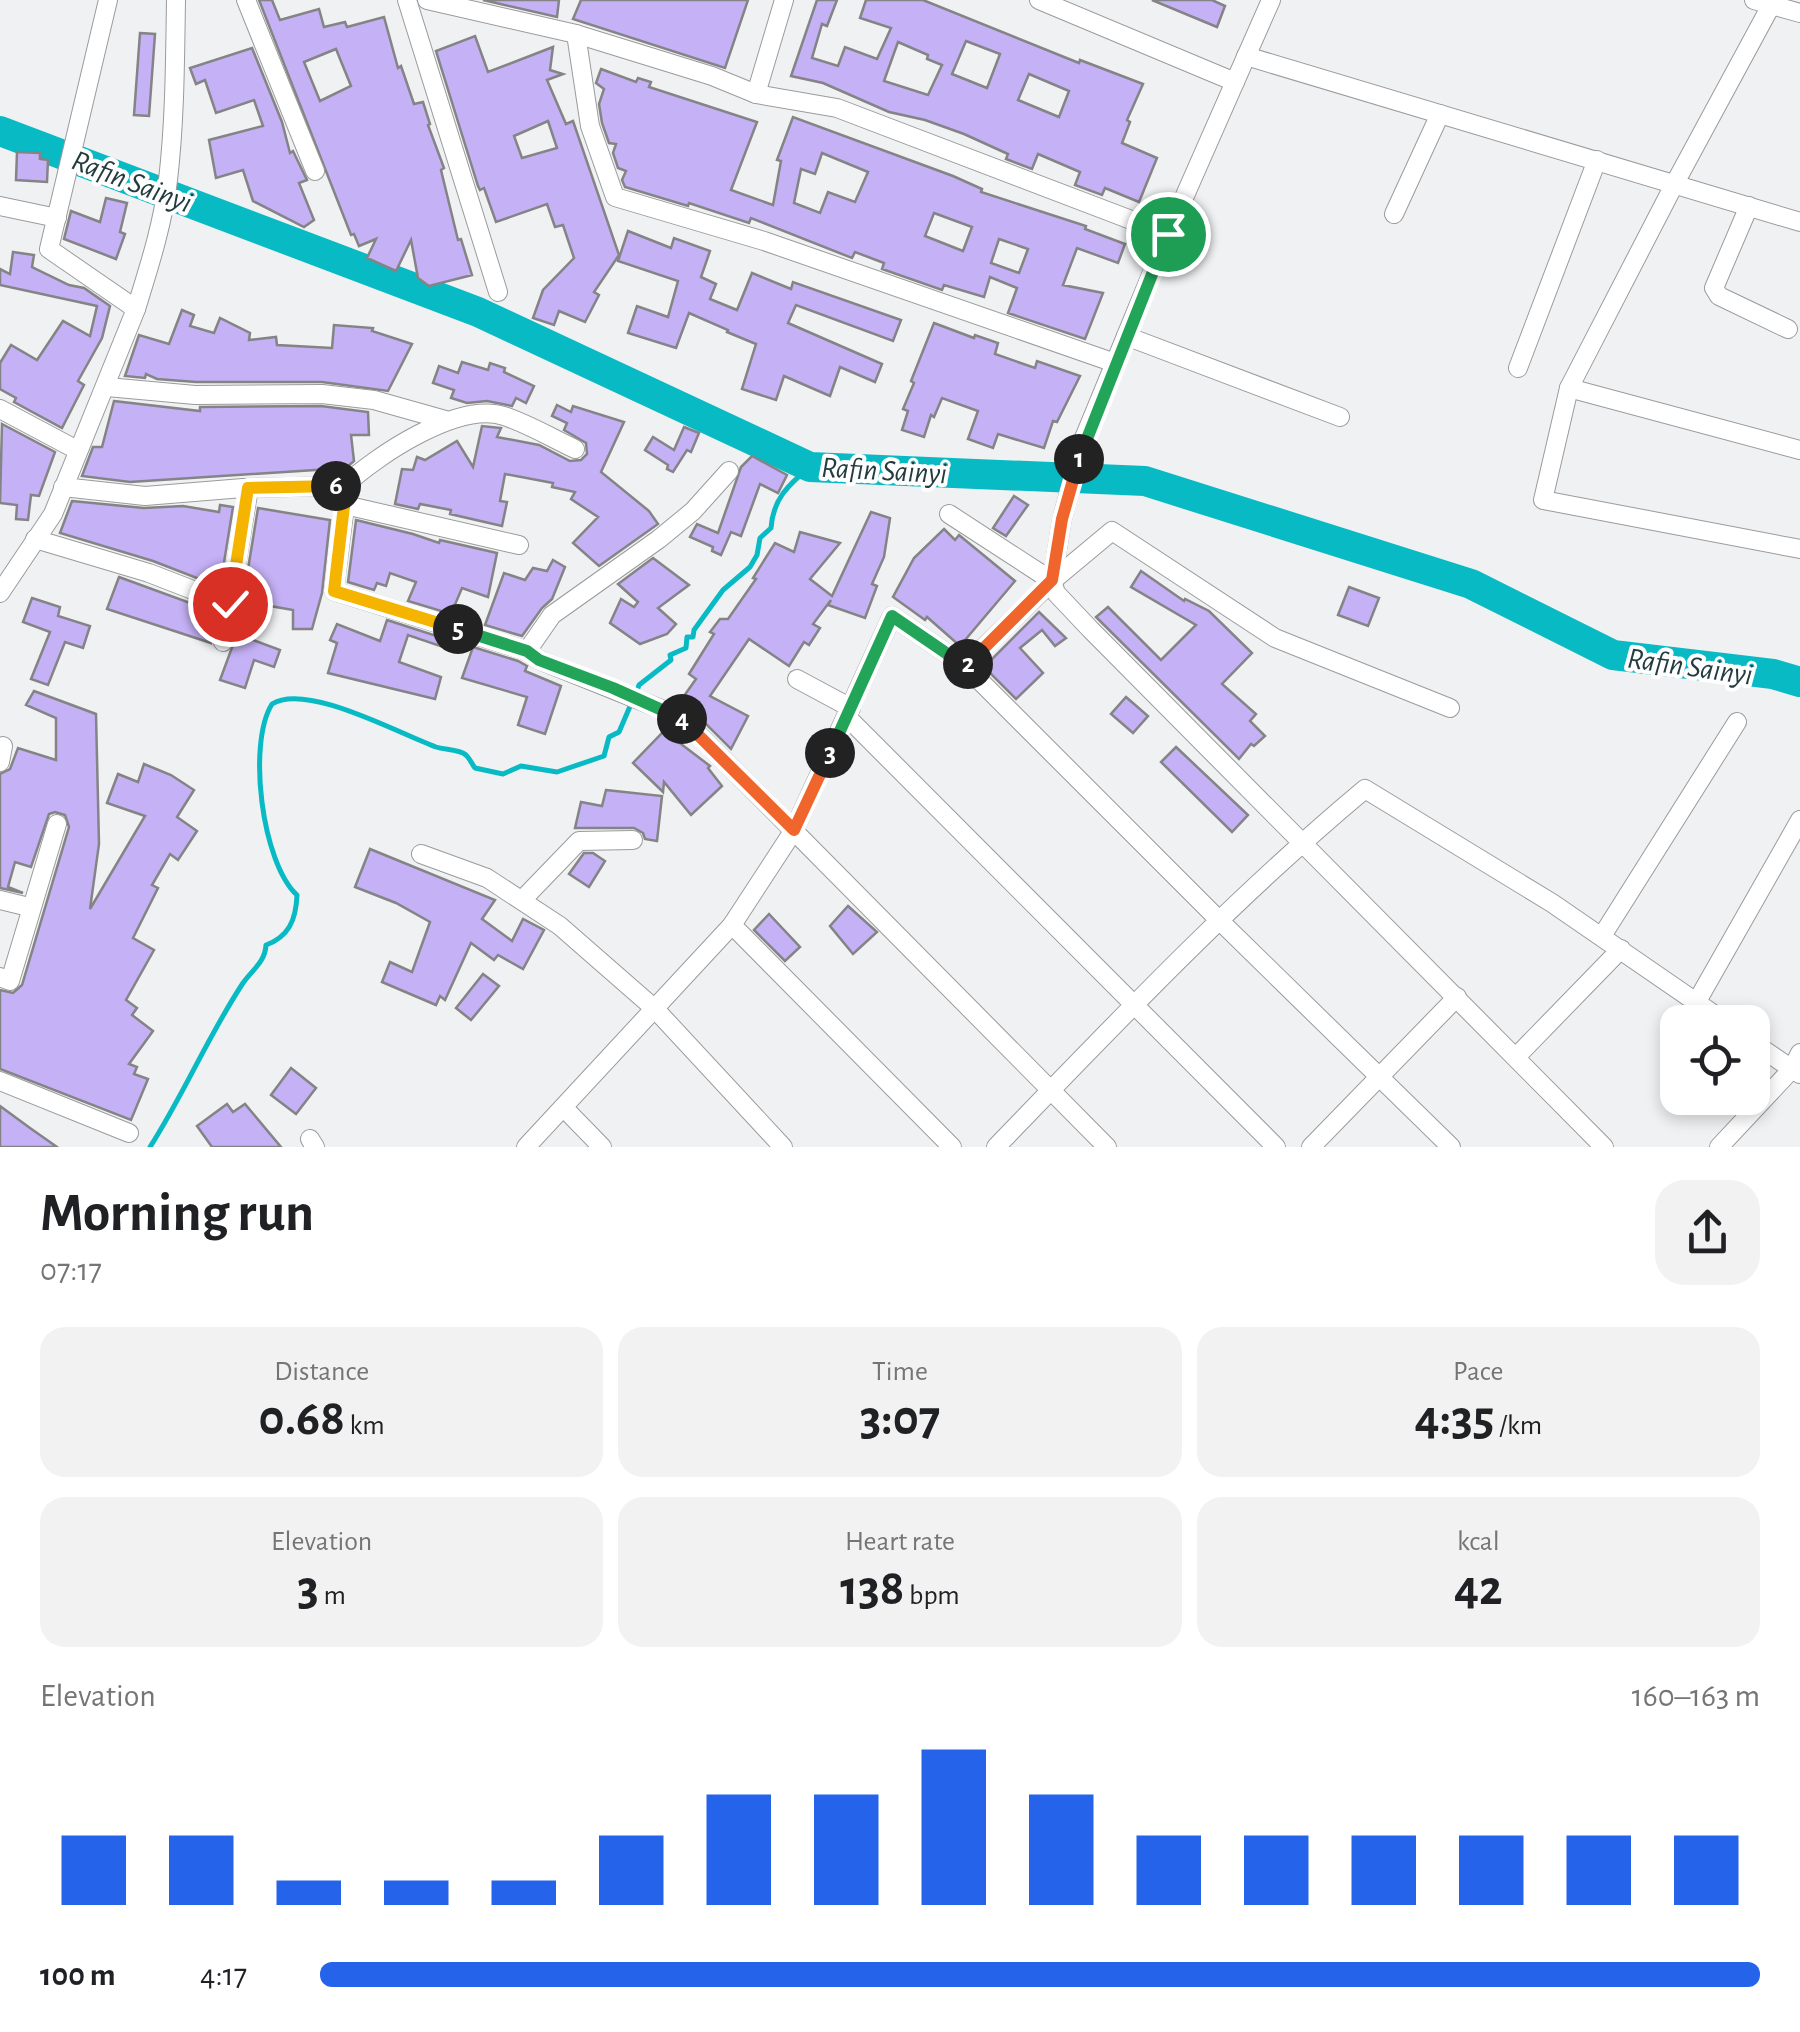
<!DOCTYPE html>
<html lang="en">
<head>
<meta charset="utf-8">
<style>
	:root { --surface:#fff; --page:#f2f2f2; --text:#202124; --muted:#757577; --accent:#2563eb }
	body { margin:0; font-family:"Alegreya Sans",sans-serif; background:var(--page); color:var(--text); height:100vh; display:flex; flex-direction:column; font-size:38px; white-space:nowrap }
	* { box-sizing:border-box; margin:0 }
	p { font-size:32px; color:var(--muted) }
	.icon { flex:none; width:55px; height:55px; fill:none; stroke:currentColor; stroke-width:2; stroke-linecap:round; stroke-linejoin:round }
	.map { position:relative; height:1147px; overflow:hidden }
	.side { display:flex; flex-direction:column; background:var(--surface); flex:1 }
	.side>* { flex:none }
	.tools { position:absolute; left:1660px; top:1005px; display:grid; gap:20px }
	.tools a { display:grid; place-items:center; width:110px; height:110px; border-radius:20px; background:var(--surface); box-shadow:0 5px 15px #0003; font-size:50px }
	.pin { position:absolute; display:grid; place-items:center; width:85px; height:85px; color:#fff; margin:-42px; border:5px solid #fff; border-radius:50%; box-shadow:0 2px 10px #0007 }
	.km { position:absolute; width:50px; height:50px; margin:-25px; border-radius:50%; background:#222; color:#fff; font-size:28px; line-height:50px; text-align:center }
	.round { display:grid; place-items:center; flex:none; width:105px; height:105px; border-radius:30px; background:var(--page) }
	.overview { display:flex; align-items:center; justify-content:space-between; height:170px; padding:0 40px }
	h1 { font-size:55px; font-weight:600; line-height:75px }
	.stats { display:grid; grid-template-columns:repeat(3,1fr); gap:15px; height:170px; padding:10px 40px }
	.stats div { display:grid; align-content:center; border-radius:25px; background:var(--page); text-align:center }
	.stats b { font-size:50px; font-weight:600 }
	.stats small { font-size:28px; font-weight:400 }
	.stats p { font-size:28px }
	.chart { height:280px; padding:20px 40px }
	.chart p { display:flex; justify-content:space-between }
	.chart svg { width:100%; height:180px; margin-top:10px; stroke:var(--accent); stroke-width:6 }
	ul { padding:0 40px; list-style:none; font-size:32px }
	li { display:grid; grid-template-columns:160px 120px 1fr; align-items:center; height:75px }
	li i { height:25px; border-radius:12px; background:var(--accent) }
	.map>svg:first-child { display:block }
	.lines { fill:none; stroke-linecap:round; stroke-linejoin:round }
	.stream { stroke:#08bac3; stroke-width:5 }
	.river { stroke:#08bac3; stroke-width:30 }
	.building { fill:#c5b1f5; stroke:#848385; stroke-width:2.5; fill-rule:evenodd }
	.minor-casing { stroke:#9a9b9d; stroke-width:20 }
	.minor { stroke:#fff; stroke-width:18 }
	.split-1-casing { stroke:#fff; stroke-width:20 }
	.split-2-casing { stroke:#fff; stroke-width:20 }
	.split-3-casing { stroke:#fff; stroke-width:20 }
	.split-4-casing { stroke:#fff; stroke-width:20 }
	.split-5-casing { stroke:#fff; stroke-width:20 }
	.split-6-casing { stroke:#fff; stroke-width:20 }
	.split-7-casing { stroke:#fff; stroke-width:20 }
	.split-1 { stroke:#22a559; stroke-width:12 }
	.split-2 { stroke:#f0652b; stroke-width:12 }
	.split-3 { stroke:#22a559; stroke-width:12 }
	.split-4 { stroke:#f0652b; stroke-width:12 }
	.split-5 { stroke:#22a559; stroke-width:12 }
	.split-6 { stroke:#f5b400; stroke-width:12 }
	.split-7 { stroke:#f5b400; stroke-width:12 }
	.labels { text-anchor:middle; stroke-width:8; stroke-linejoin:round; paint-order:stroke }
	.water-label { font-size:30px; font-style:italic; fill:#243c3e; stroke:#fefeff }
</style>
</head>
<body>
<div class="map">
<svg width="1800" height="1147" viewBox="0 0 1800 1147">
	<rect width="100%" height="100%" fill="#f0f1f3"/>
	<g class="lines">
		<!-- stream -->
		<g class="stream">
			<path d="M 636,694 L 639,685 L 671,660 L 670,655 L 686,648 L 687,637 L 693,637 L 694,630 L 723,590 L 750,567 L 757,555 L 760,538 L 771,528 C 773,499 788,485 810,467"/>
			<path d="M 150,1147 C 184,1094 208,1036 243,983 C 253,969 265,962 266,945 C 288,937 296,921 297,895 C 262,863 247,744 272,704 C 306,682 400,734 436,747 C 445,750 459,749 466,755 C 470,759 472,764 475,768 L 503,774 L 521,766 L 557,772 L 604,756 L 609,737 L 619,732 L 631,704"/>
		</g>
		<!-- river -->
		<polyline class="river" points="0,131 478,312 810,467 1145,481 1471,584 1613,655 1773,674 1800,682"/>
	</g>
	<!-- building -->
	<g class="building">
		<path d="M 259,0 L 272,0 L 280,20 L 319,9 L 324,27 L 345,22 L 347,27 L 384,17 L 398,68 L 401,66 L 414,104 L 423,102 L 430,124 L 428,125 L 444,168 L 441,170 L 458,240 L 461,239 L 472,275 L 429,286 L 418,278 L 411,240 L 396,271 L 367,258 L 376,239 L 359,246 L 354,234 L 351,235 ZM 336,49 L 351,86 L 320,101 L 304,62 Z"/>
		<polygon points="483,0 559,0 557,17"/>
		<polygon points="581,0 748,0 725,68 573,19"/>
		<path d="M 817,0 L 837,0 L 827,26 L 822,24 L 812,58 L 838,66 L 845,47 L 877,59 L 891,28 L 860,18 L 866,0 L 923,0 L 1079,63 L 1080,60 L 1143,84 L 1127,120 L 1130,122 L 1122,143 L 1157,158 L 1139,202 L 1105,188 L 1102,195 L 1075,185 L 1080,172 L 1038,154 L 1032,169 L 1006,159 L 1008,154 L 964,134 L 925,120 L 889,112 L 823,83 L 791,76 ZM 966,41 L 1000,54 L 987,88 L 952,74 ZM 898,42 L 928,55 L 927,59 L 942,65 L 928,95 L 884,81 ZM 1029,74 L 1069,91 L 1059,117 L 1018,100 Z"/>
		<polygon points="1152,0 1212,0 1225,6 1217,27"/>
		<polygon points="140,33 155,34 149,116 134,115"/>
		<path d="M 475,36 L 488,72 L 553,47 L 550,70 L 563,74 L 547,80 L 566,124 L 573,121 L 619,255 L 594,292 L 599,295 L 585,322 L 559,311 L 554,325 L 533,318 L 543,290 L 574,258 L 563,225 L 555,227 L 547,204 L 496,222 L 484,188 L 480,190 L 478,186 L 436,51 ZM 548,121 L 557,148 L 522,158 L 514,136 Z"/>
		<polygon points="252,48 282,122 290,153 293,151 307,180 299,183 314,220 304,227 253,201 243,170 216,178 209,140 263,126 254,100 216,113 205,80 196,84 190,68"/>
		<path d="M 601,69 L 636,82 L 638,78 L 651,82 L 649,87 L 757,122 L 731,190 L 773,205 L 781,161 L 777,160 L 793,117 L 953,176 L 982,189 L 981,192 L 1086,226 L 1085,229 L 1125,244 L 1118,263 L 1077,248 L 1063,285 L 1103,293 L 1085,339 L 1008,313 L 1017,288 L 990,277 L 984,297 L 944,285 L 942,290 L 882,269 L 884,263 L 855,252 L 852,258 L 751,218 L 749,223 L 689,203 L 688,206 L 625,187 L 622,180 L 626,171 L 618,168 L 613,153 L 616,144 L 609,143 L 602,123 L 599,104 L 604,89 L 596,83 ZM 822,153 L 868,172 L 855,202 L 828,192 L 820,213 L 794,203 L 801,169 L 815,174 ZM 934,213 L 972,227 L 963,251 L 925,236 ZM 999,239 L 1028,249 L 1019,273 L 991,263 Z"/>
		<polygon points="17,152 40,153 40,159 48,160 47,182 16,180"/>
		<polygon points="106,198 127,203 120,232 125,234 116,259 64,239 71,211 100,222"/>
		<polygon points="628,231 671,248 674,238 710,251 701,277 716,284 710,299 737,310 752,273 791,289 793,282 901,320 893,341 796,305 788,323 882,364 875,382 840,367 830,396 784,376 776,400 742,389 756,344 727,332 728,330 689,313 676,348 628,333 637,306 668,317 678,281 618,261"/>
		<polygon points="13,252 34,255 32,267 69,285 84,288 110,306 102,338 78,381 84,385 62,428 14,402 16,398 0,389 0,363 11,345 37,360 63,321 90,336 97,306 0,285 0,269 10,274"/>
		<polygon points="182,310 194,315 190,326 214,333 220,318 250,333 249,340 276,337 277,345 332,348 334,325 373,328 372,331 412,344 388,391 322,382 196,382 157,379 146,374 145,378 125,376 139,335 169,344"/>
		<polygon points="934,323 974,338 975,335 998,343 995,354 1035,368 1037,361 1080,376 1057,422 1053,421 1044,448 998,434 993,448 968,439 978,411 942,398 934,417 931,415 924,437 902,430 908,411 903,409 914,383 911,381"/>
		<polygon points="462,362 488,370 490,363 505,368 504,372 534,386 526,403 516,398 512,406 487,401 467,403 451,398 454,390 433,383 439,366 458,373"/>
		<polygon points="114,401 200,411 200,407 321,406 368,412 369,435 351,435 354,461 346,468 130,482 82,476 93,447 102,447"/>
		<polygon points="557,405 571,412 573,406 624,422 601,472 649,511 658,524 599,566 573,543 598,517 571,499 575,492 552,487 553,483 505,474 500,501 507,502 502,526 450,514 451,510 420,504 418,509 395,504 402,469 413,470 417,457 425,460 457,441 473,467 482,426 501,428 497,437 539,445 570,461 581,460 587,454 586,443 564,430 567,423 552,416"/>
		<polygon points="2,424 55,452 39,496 31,495 28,520 16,519 17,505 0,503"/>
		<polygon points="684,427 699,433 691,452 687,450 673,472 667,469 668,465 645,450 653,437 674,450"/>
		<polygon points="752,456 787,475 778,493 760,484 741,536 731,532 721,555 712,551 713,547 690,537 697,524 718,533 741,467"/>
		<polygon points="1014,496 1028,505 1006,536 993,528"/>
		<polygon points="72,501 144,508 183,506 219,512 220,505 233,507 220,587 153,561 60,533"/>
		<polygon points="258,508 330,520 322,593 312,629 293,629 293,610 270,606 263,629 238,630"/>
		<polygon points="871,512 890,518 884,557 872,584 877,586 865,618 828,605 831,600 813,624 820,628 809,645 804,642 789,666 749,639 710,696 748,716 731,749 690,708 679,703 696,679 689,674 714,634 710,632 720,619 728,619 756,579 753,578 775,543 794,552 800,532 840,543 810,579 832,596"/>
		<polygon points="356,520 413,534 439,543 440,540 497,553 488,597 462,588 451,614 408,601 416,582 390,573 386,586 377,583 374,590 348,582"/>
		<polygon points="944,529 955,540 959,535 1015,581 960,646 927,617 925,620 893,597 914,558"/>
		<polygon points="653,558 689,585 658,608 676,624 667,634 640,644 610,623 621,599 634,607 638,602 618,584"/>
		<polygon points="553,560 565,567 552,599 542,608 522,636 485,625 504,573 525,580 533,568 547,571"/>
		<polygon points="1141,571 1184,601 1185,599 1209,611 1252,653 1222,684 1256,714 1250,721 1265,736 1254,746 1251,744 1239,759 1096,617 1108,607 1161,660 1196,625 1131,587"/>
		<polygon points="119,577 215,612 211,643 107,609"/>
		<polygon points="1349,587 1379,598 1368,626 1338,615"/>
		<polygon points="32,598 60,607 58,616 90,626 83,648 65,642 48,685 31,679 50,632 23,622"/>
		<polygon points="1039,612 1066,638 1055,646 1042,630 1020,648 1043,673 1016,699 984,667"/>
		<polygon points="387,620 446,639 443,647 408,635 399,662 441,677 435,699 328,673 337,643 330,640 337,624 380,641"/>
		<polygon points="237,634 280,650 274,667 254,660 245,688 220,680"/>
		<polygon points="473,647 518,661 527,666 525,671 561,686 545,734 518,725 527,697 462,678"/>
		<polygon points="34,691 96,714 99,844 90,909 145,816 107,803 118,774 138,782 144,764 171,775 194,790 177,817 197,831 178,860 170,854 152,885 158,888 133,938 154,950 126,1000 137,1008 132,1015 153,1031 129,1064 137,1067 134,1074 148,1079 131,1120 0,1069 0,990 13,993 22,985 69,827 65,815 55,812 49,814 31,867 15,862 8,887 23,893 0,888 0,774 10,769 18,748 56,760 56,718 26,705"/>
		<polygon points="1126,697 1148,716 1133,733 1111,714"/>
		<polygon points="664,731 710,766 708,768 722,786 691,815 664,782 663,792 633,763"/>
		<polygon points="1176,747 1248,815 1232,832 1161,762"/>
		<polygon points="606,790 662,796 657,841 645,839 643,833 634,828 575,828 581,802 602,806"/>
		<polygon points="370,849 495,900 482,919 512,941 523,919 544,930 523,969 498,955 494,960 471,943 445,1000 440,996 436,1005 382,982 390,962 412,972 430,922 396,903 355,887"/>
		<polygon points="584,853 593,853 605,861 589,887 569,874"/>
		<polygon points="848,906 877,932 853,954 830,926"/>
		<polygon points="769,914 800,947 785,961 754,930"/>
		<polygon points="483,974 499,986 471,1020 456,1008"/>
		<polygon points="291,1068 316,1088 296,1114 271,1095"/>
		<polygon points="227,1104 233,1112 245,1104 281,1147 212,1147 197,1126"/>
		<polygon points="0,1106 30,1128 57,1147 0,1147"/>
	</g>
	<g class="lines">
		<defs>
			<g id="minor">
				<polyline points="246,0 315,171"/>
				<polyline points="407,0 498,292"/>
				<polyline points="427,0 576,34 712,76 756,94 837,108 1168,234"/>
				<polyline points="1039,0 1235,82"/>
				<polyline points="1271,0 1168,234 1084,438 1062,519 1052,581 1056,593 1090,629 1604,1147"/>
				<polyline points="1754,0 1800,13"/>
				<polyline points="1774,0 1675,183 1569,388 1543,500 1800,549"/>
				<polyline points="576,34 590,126 615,197 764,241 1115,363"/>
				<polyline points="1246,56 1800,222"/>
				<polyline points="756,94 784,0"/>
				<polyline points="0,206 57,218"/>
				<polyline points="1749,206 1714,288 1719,296 1788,329"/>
				<polyline points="1394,214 1440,114"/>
				<path d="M 136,309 C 149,267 163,224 168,180 C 175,120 175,60 176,0"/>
				<polyline points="1126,336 1340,417"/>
				<polyline points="1518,368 1597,160"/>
				<polyline points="107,387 195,395 322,394 374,400 445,420"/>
				<polyline points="1569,388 1800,450"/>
				<polyline points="0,409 77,450"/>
				<polyline points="344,486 345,505 334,591 527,651 539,660 681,717 1107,1147"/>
				<path d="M 63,487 L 145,496 L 243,488 L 344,486 C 376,456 458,401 504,416 C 528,424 552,438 575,449"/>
				<polyline points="345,505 519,545"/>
				<polyline points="949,514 1052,581"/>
				<polyline points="35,539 149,573 229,604"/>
				<polyline points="0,593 53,514 136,309 49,249 108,0"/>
				<polyline points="223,642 249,488"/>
				<polyline points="527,651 552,615 659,539 693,511 729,471"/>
				<polyline points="965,666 1052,581 1112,531 1275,638 1450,708"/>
				<polyline points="797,679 851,708"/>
				<polyline points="847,717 1276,1147"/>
				<polyline points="0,762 3,746"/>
				<polyline points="421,854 487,878 560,926 655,1009 783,1147"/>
				<polyline points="523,899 579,841 633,840"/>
				<polyline points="0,900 29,907"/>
				<polyline points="732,925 952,1147"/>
				<polyline points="1602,936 1737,722"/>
				<polyline points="0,977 10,981 57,824"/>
				<polyline points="1696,1003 1800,820"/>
				<polyline points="1752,1042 1792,1069 1800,1053"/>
				<polyline points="1516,1057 1621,949"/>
				<polyline points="0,1081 129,1133"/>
				<polyline points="565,1109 602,1147"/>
				<polyline points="310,1139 315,1147"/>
				<polyline points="526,1147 732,925 794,830 892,616 965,666 1220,921 1451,1147"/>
				<path d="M 996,1147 C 1115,1024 1233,899 1365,789 L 1552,903 L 1725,1022"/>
				<polyline points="1311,1147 1457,997"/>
				<polyline points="1719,1147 1792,1069 1800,1074"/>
			</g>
		</defs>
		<!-- minor casing -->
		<use href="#minor" class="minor-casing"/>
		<!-- minor -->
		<use href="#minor" class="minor"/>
	</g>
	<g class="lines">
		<defs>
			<polyline id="split-1" points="1079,459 1168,234"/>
			<polyline id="split-2" points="968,664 1052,580 1062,519 1079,459"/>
			<polyline id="split-3" points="830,753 892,616 965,666 968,664"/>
			<polyline id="split-4" points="682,719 794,830 830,753"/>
			<polyline id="split-5" points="458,629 527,651 539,660 613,688 682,719"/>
			<polyline id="split-6" points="336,486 344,486 344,506 334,591 458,629"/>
			<polyline id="split-7" points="230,604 248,488 336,486"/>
		</defs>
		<!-- split-1 casing -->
		<use href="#split-1" class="split-1-casing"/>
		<!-- split-2 casing -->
		<use href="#split-2" class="split-2-casing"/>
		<!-- split-3 casing -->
		<use href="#split-3" class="split-3-casing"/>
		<!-- split-4 casing -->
		<use href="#split-4" class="split-4-casing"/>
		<!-- split-5 casing -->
		<use href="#split-5" class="split-5-casing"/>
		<!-- split-6 casing -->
		<use href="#split-6" class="split-6-casing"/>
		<!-- split-7 casing -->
		<use href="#split-7" class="split-7-casing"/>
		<!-- split-1 -->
		<use href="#split-1" class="split-1"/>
		<!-- split-2 -->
		<use href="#split-2" class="split-2"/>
		<!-- split-3 -->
		<use href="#split-3" class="split-3"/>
		<!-- split-4 -->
		<use href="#split-4" class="split-4"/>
		<!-- split-5 -->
		<use href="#split-5" class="split-5"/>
		<!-- split-6 -->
		<use href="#split-6" class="split-6"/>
		<!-- split-7 -->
		<use href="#split-7" class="split-7"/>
	</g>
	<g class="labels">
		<!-- water labels -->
		<g class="water-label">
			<text transform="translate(132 181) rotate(21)" y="10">Rafin Sainyi</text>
			<text transform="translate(884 470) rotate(3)" y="10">Rafin Sainyi</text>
			<text transform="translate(1690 666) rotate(8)" y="10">Rafin Sainyi</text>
		</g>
	</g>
</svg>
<div class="tools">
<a><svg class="icon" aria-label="locate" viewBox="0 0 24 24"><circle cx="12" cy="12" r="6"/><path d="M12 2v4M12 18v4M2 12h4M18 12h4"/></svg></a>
</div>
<div class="pin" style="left:1168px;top:234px;background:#1e9e55"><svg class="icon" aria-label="arrive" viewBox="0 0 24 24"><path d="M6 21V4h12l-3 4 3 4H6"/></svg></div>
<div class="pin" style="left:230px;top:604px;background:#d93025"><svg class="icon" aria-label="check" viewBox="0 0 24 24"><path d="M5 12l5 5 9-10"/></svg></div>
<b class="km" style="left:1079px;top:459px">1</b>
<b class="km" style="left:968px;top:664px">2</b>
<b class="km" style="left:830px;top:753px">3</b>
<b class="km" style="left:682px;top:719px">4</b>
<b class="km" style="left:458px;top:629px">5</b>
<b class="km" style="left:336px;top:486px">6</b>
</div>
<section class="side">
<div class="overview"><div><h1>Morning run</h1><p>07:17</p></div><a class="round"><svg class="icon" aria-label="share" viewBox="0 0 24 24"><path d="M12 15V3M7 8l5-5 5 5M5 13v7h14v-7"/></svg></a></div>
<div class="stats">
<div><p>Distance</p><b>0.68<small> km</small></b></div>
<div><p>Time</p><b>3:07</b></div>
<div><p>Pace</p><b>4:35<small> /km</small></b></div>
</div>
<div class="stats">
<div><p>Elevation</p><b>3<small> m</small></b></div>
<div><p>Heart rate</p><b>138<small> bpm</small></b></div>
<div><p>kcal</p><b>42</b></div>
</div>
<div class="chart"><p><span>Elevation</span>160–163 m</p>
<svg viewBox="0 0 160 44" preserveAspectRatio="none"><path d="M5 44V27M15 44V27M25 44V38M35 44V38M45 44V38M55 44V27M65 44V17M75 44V17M85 44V6M95 44V17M105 44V27M115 44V27M125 44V27M135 44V27M145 44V27M155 44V27"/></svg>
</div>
<ul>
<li><b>100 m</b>4:17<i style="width:100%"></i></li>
</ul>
</section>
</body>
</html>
